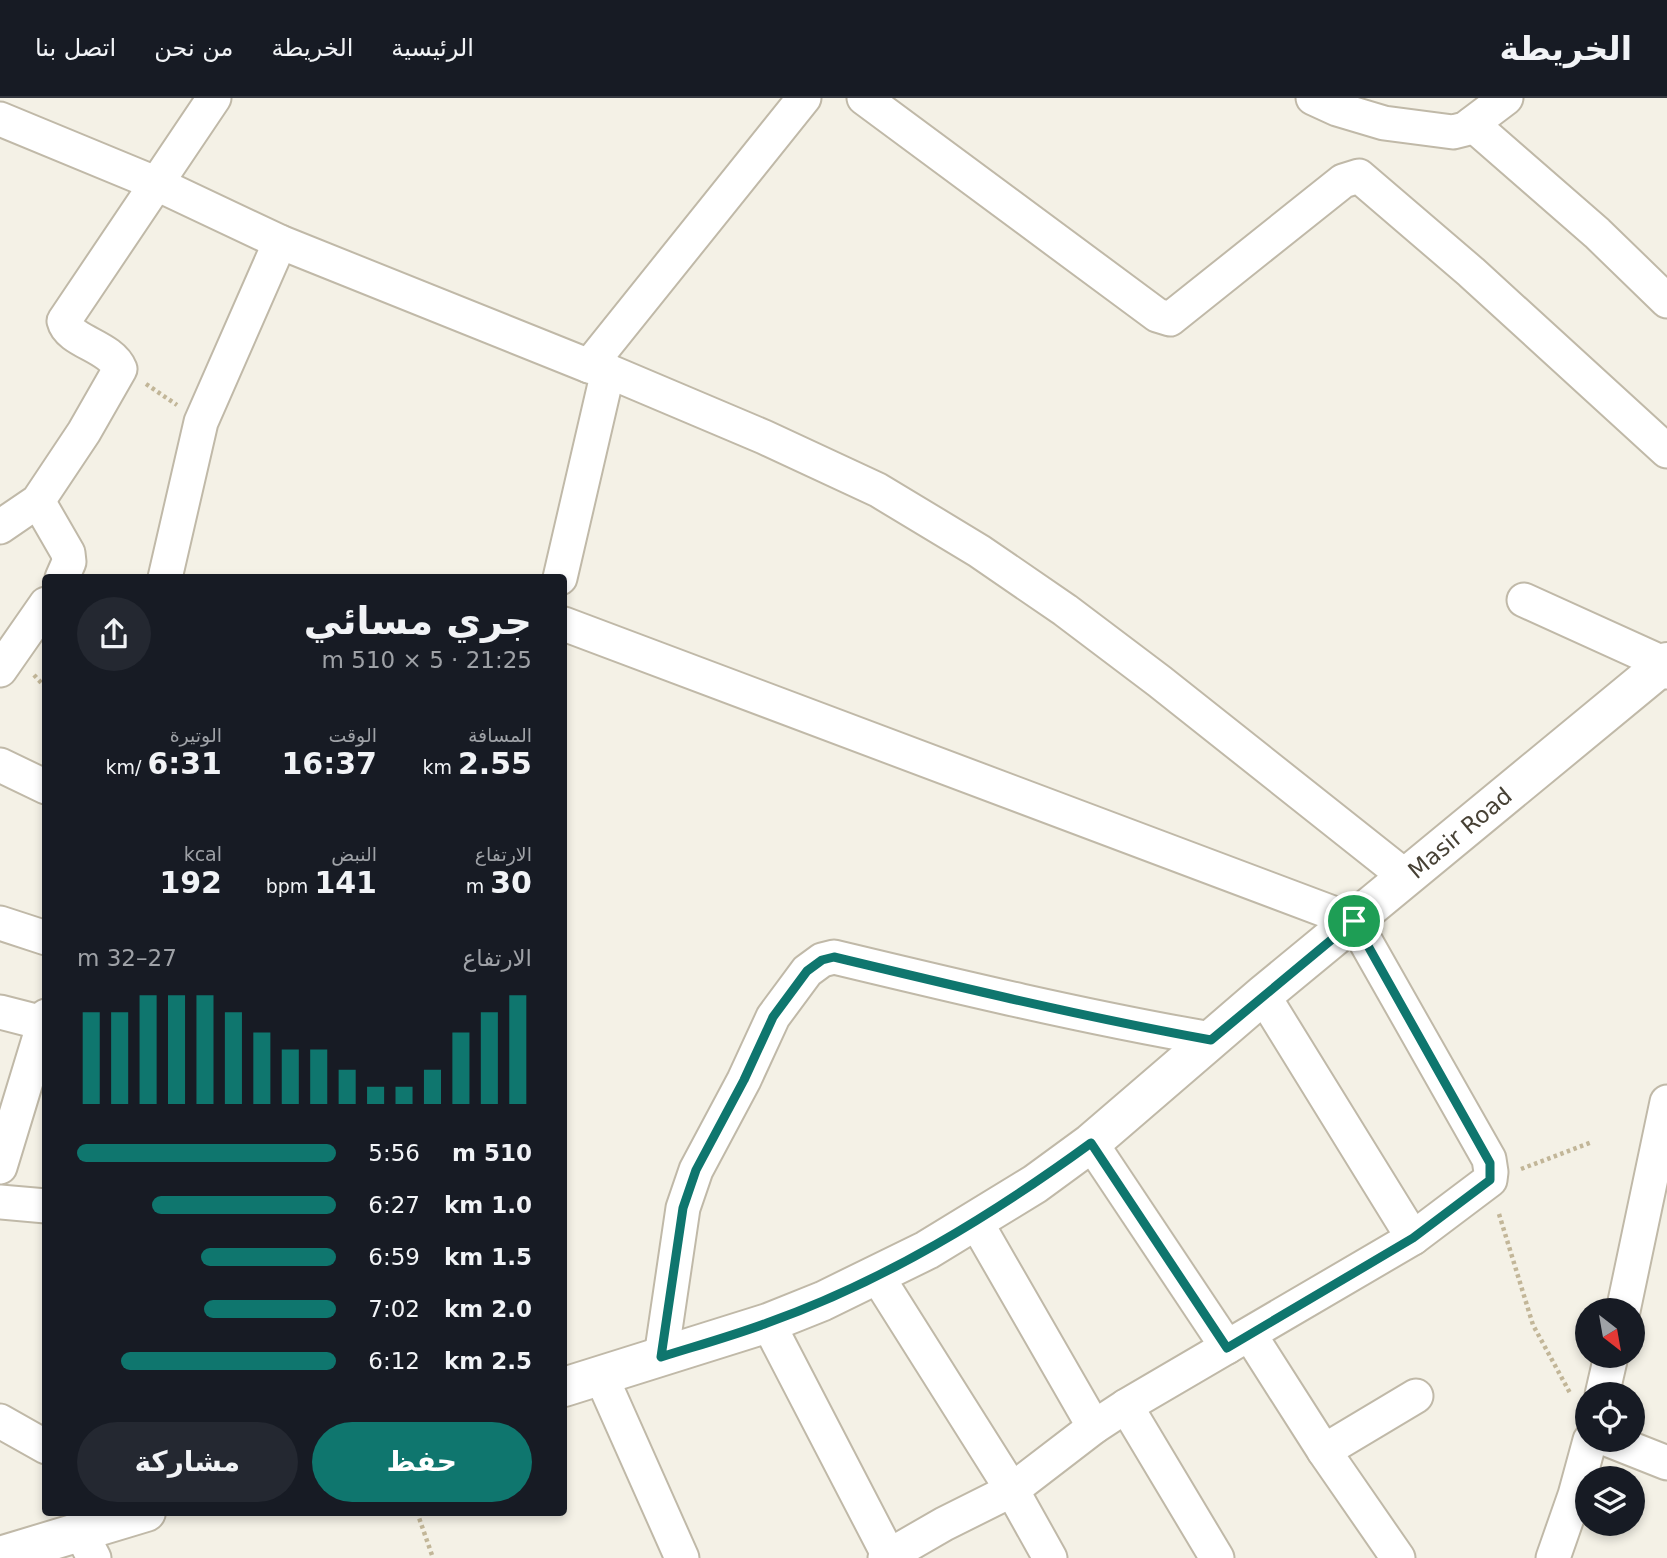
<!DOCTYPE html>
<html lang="ar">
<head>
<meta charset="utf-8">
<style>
	:root { --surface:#171b24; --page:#242831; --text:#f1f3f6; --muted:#9ea1a6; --line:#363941; --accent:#0f766e }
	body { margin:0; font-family:"DejaVu Sans","Noto Naskh Arabic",sans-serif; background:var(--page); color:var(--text); direction:rtl; height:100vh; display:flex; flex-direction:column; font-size:26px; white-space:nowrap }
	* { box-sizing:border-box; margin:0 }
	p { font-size:23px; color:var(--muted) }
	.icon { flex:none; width:38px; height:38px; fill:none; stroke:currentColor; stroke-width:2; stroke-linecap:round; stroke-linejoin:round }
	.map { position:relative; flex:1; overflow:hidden; direction:ltr }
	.panel { position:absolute; left:42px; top:476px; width:525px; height:942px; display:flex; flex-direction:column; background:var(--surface); border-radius:7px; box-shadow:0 4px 10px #0003; direction:rtl }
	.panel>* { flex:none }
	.needle { width:46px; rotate:149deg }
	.controls { position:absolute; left:1575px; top:1200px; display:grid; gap:14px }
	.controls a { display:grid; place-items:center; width:70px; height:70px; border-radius:50%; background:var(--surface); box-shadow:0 4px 10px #0003; font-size:35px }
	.pin { position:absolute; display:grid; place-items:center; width:60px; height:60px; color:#fff; margin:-30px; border:4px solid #fff; border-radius:50%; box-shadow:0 2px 7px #0007 }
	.round { display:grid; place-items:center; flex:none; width:74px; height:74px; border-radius:37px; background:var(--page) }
	.summary { display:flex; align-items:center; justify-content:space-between; height:119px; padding:0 35px }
	h1 { font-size:38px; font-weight:700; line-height:52px }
	.metrics { display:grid; grid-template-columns:repeat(3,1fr); gap:10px; height:119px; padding:7px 35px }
	.metrics div { display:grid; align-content:center }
	.metrics b { font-size:30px; font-weight:700 }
	.metrics small { font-size:19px; font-weight:400 }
	.metrics p { font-size:19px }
	.chart { height:196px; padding:14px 35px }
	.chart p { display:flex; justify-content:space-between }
	.chart svg { width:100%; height:126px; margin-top:7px; stroke:var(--accent); stroke-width:6 }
	.action { display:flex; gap:14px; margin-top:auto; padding:14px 35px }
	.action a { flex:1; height:80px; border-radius:42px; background:var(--accent); color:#fff; font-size:28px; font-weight:700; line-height:80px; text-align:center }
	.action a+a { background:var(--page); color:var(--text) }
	ul { padding:0 35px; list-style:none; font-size:23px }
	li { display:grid; grid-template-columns:112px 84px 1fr; align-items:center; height:52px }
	li i { height:18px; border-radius:9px; background:var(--accent) }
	header { display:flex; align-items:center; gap:42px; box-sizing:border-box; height:98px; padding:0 35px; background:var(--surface); border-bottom:2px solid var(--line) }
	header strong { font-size:33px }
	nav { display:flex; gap:38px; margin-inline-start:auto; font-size:24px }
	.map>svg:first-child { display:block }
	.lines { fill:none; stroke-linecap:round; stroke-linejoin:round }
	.minor-casing { stroke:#c0b9a8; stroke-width:37 }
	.tertiary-casing { stroke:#c0b9a8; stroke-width:42 }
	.path { stroke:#c2b698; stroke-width:4.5; stroke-dasharray:3.5 3.5; stroke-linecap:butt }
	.minor { stroke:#fff; stroke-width:33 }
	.tertiary { stroke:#fff; stroke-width:38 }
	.route-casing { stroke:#fff; stroke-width:14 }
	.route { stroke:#0f766e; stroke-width:9 }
	.labels { text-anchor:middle; stroke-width:6; stroke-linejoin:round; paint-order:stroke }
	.street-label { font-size:23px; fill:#474135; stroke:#fff }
</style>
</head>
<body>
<header>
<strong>الخريطة</strong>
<nav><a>الرئيسية</a><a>الخريطة</a><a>من نحن</a><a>اتصل بنا</a></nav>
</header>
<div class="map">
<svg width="1667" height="1460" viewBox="0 0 1667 1460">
	<rect width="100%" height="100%" fill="#f4f1e6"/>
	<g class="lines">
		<defs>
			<g id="minor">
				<polyline points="864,0 1157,217 1170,221 1343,83 1359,78 1471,174 1667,353"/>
				<polyline points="1313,0 1337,11 1384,25 1453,34 1465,31 1506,0"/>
				<polyline points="0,21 155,85 280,144 589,268 608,273 764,339 878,392 979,453 1065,512 1159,583 1406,779"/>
				<polyline points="1472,26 1597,135 1667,203"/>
				<polyline points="589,268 804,0"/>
				<polyline points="38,403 68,455 69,464 62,480"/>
				<path d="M 0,429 L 38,403 L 84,334 L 120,271 C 111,248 69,244 64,223 L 214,0"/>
				<polyline points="165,480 201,324 280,144"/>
				<polyline points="560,480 608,273"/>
				<polyline points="1524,502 1665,566 1667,574"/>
				<polyline points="564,526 1354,823 1489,1061 1491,1074 1490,1082 1413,1140 1126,1308 1094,1329 1012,1392 944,1426 885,1460"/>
				<polyline points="0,572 46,506"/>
				<polyline points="0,667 46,689"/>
				<polyline points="0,825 46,840"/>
				<polyline points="1263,897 1413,1140"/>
				<polyline points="0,914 43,925"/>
				<polyline points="1091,1045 1227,1249"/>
				<polyline points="0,1069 46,918"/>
				<polyline points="0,1104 46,1108"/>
				<polyline points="976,1124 1094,1329"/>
				<polyline points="877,1178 1012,1392 1050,1460"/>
				<polyline points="1623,1213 1667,1004"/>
				<polyline points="768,1225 890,1460"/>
				<polyline points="1250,1237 1324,1353"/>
				<path d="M 661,1259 L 683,1110 L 696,1072 L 744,982 L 773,919 L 807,873 L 822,862 L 834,859 C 959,889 1084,919 1211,941"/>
				<polyline points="601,1278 682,1460"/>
				<polyline points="1602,1297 1611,1258"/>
				<polyline points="1126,1308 1217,1460"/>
				<polyline points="0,1323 46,1349"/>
				<polyline points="1609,1342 1667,1365"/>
				<polyline points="80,1433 94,1460"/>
				<polyline points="1398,1460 1324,1353 1416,1298"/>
				<polyline points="1553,1460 1575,1397 1590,1342"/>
			</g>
			<g id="tertiary">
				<polyline points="564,1289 768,1225 823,1203 927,1152 1035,1086 1091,1045 1263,897 1667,564"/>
				<polyline points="0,1458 146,1414"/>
			</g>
		</defs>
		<!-- minor casing -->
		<use href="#minor" class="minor-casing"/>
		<!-- tertiary casing -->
		<use href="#tertiary" class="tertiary-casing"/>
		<!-- path -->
		<g class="path">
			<polyline points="146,286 177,307"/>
			<polyline points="34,577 46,590"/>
			<polyline points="1521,1071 1592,1044"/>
			<polyline points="1499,1116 1533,1227 1570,1295"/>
			<polyline points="417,1414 433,1460"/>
		</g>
		<!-- minor -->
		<use href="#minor" class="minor"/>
		<!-- tertiary -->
		<use href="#tertiary" class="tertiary"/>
	</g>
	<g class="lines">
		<defs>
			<path id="route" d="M 1354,823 L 1490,1065 L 1490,1082 L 1413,1140 L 1227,1250 L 1091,1045 C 991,1118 885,1183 767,1225 C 732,1238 696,1248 661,1259 L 683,1110 L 696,1072 L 744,982 L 773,919 L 807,873 L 822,862 L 834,859 C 959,889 1084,919 1211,942 Z"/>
		</defs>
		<!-- route casing -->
		<use href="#route" class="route-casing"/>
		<!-- route -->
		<use href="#route" class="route"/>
	</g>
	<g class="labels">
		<!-- street labels -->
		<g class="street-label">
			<text transform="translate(1460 735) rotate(-40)" y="8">Masir Road</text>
		</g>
	</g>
</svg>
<div class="controls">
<a><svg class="needle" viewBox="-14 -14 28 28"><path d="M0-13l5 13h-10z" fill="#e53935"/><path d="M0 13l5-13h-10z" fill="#9ea1a6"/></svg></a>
<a><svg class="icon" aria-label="locate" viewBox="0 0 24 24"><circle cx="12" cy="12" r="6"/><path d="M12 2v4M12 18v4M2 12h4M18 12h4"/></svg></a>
<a><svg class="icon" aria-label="layers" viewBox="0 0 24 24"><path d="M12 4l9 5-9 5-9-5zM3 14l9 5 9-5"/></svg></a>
</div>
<div class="pin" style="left:1354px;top:823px;background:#1e9e55"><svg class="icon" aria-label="arrive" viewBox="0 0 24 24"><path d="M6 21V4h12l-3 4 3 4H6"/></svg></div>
<section class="panel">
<div class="summary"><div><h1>جري مسائي</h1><p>21:25 · 5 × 510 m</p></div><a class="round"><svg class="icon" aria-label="share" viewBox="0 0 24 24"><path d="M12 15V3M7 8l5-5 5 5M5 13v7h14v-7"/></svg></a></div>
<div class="metrics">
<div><p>المسافة</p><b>2.55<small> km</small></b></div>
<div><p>الوقت</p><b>16:37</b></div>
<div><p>الوتيرة</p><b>6:31<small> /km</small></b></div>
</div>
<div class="metrics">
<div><p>الارتفاع</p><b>30<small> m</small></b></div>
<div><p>النبض</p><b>141<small> bpm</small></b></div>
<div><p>kcal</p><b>192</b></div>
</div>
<div class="chart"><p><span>الارتفاع</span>27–32 m</p>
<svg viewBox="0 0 160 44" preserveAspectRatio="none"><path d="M5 44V12M15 44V12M25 44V6M35 44V6M45 44V6M55 44V12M65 44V19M75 44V25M85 44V25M95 44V32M105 44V38M115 44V38M125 44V32M135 44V19M145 44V12M155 44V6"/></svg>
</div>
<ul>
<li><b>510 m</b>5:56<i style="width:100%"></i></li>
<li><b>1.0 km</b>6:27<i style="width:71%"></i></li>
<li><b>1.5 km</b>6:59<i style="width:52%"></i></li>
<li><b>2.0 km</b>7:02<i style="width:51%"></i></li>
<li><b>2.5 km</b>6:12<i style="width:83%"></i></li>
</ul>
<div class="action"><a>حفظ</a><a>مشاركة</a></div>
</section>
</div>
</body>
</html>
